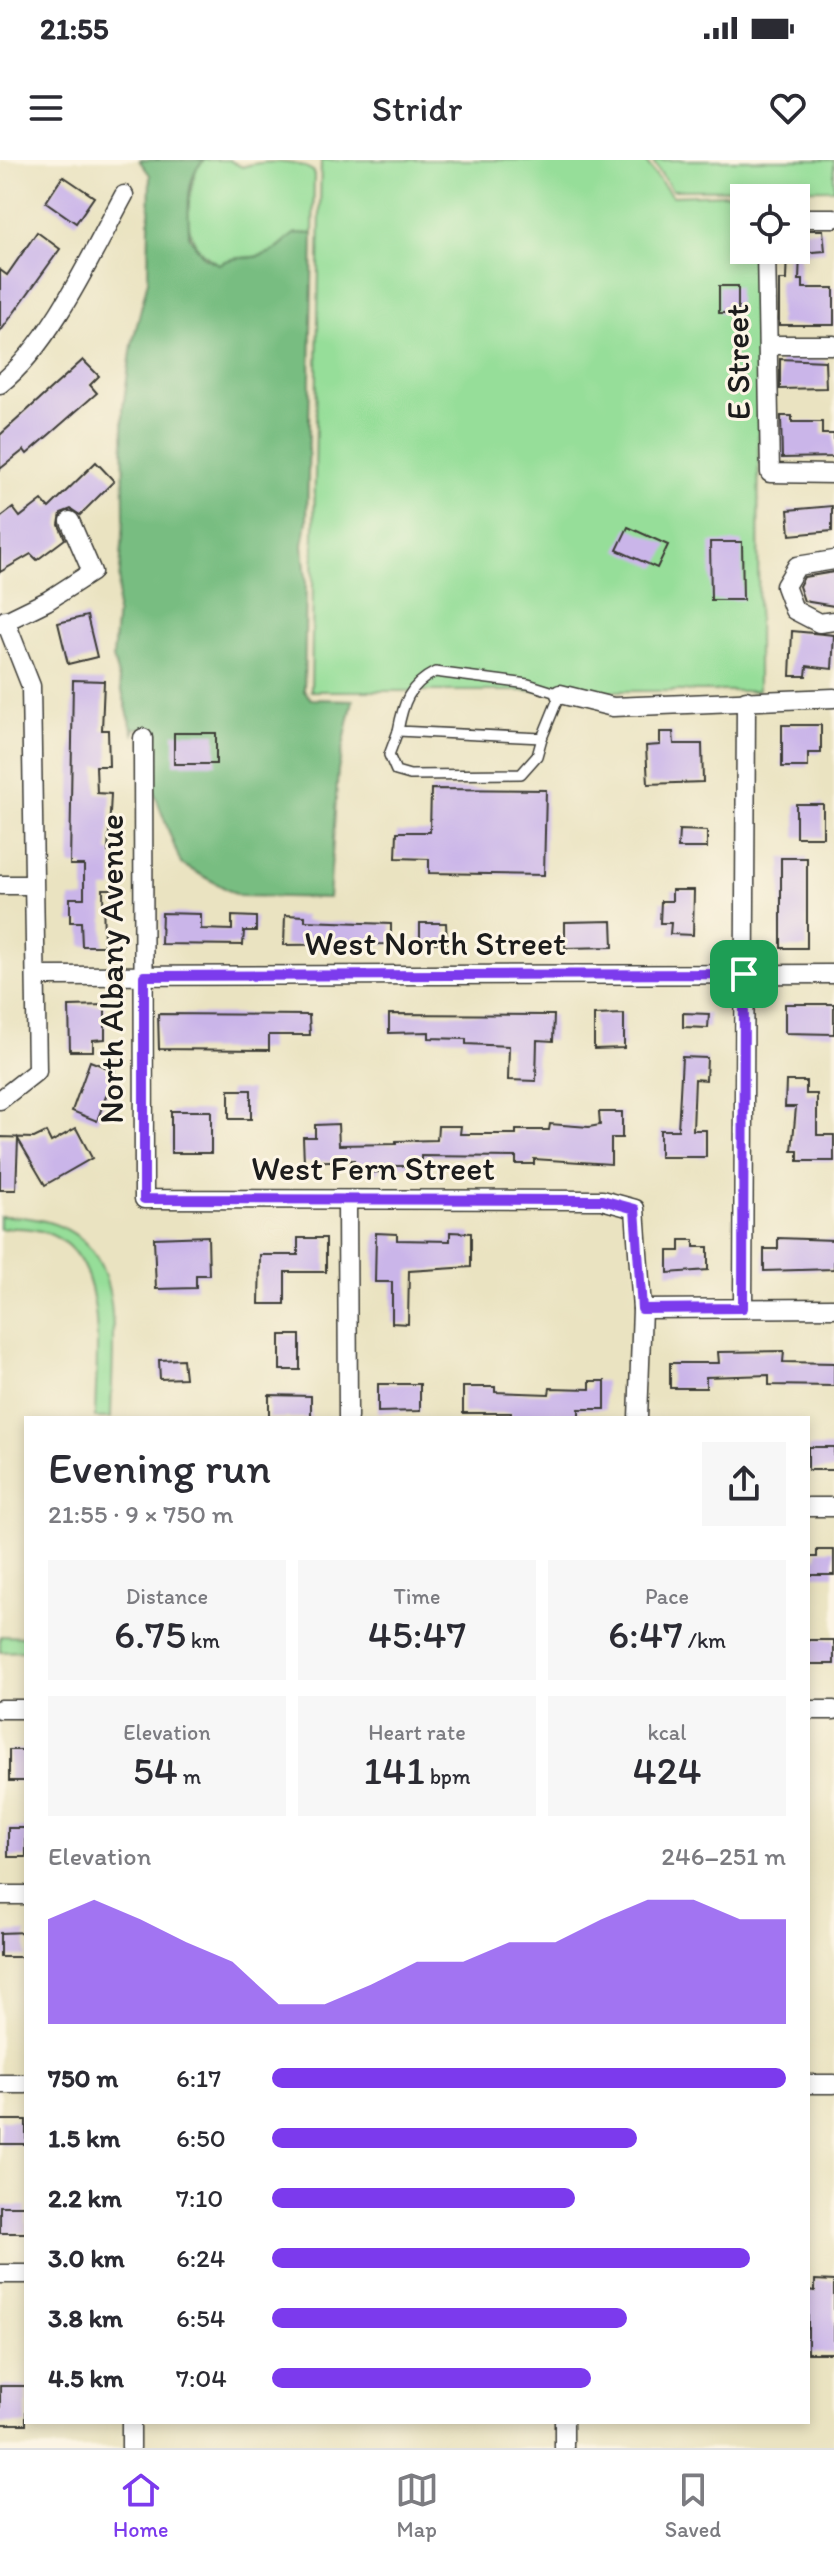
<!DOCTYPE html>
<html lang="en">
<head>
<meta charset="utf-8">
<style>
	:root { --surface:#fff; --page:#f7f7f7; --text:#2b2b33; --muted:#7c7c81; --line:#e1e1e2; --accent:#7c3aed }
	body { margin:0; font-family:Itim,sans-serif; background:var(--page); color:var(--text); height:100vh; display:flex; flex-direction:column; font-size:30px; white-space:nowrap }
	* { box-sizing:border-box; margin:0 }
	p { font-size:26px; color:var(--muted) }
	.icon { flex:none; width:44px; height:44px; fill:none; stroke:currentColor; stroke-width:2; stroke-linecap:round; stroke-linejoin:round }
	.map { position:relative; flex:1; overflow:hidden }
	.side { position:absolute; left:24px; top:1256px; width:786px; height:1008px; display:flex; flex-direction:column; background:var(--surface); border-radius:0px; box-shadow:0 4px 12px #0003 }
	.side>* { flex:none }
	.tools { position:absolute; left:730px; top:24px; display:grid; gap:16px }
	.tools a { display:grid; place-items:center; width:80px; height:80px; border-radius:0px; background:var(--surface); box-shadow:0 4px 12px #0003; font-size:40px }
	.pin { position:absolute; display:grid; place-items:center; width:68px; height:68px; color:#fff; margin:-34px; border-radius:16px; box-shadow:0 4px 12px #0006 }
	.round { display:grid; place-items:center; flex:none; width:84px; height:84px; border-radius:0px; background:var(--page) }
	.overview { display:flex; align-items:center; justify-content:space-between; height:136px; padding:0 24px }
	h1 { font-size:44px; font-weight:600; line-height:60px }
	.stats { display:grid; grid-template-columns:repeat(3,1fr); gap:12px; height:136px; padding:8px 24px }
	.stats div { display:grid; align-content:center; border-radius:0px; background:var(--page); text-align:center }
	.stats b { font-size:40px; font-weight:600 }
	.stats small { font-size:22px; font-weight:400 }
	.stats p { font-size:22px }
	.chart { height:224px; padding:16px 24px }
	.chart p { display:flex; justify-content:space-between }
	.chart svg { width:100%; height:144px; margin-top:8px; fill:var(--accent); opacity:.7 }
	ul { padding:0 24px; list-style:none; font-size:26px }
	li { display:grid; grid-template-columns:128px 96px 1fr; align-items:center; height:60px }
	li i { height:20px; border-radius:10px; background:var(--accent) }
	.status { display:flex; justify-content:space-between; align-items:center; height:56px; padding:0 40px; background:var(--surface); direction:ltr }
	.status svg { height:22px; fill:currentColor }
	header { display:flex; justify-content:space-between; align-items:center; height:104px; padding:0 24px; background:var(--surface); font-size:36px; font-weight:600 }
	.menu { display:flex; justify-content:space-around; align-items:center; height:112px; border-top:2px solid var(--line); background:var(--surface); font-size:22px; color:var(--muted) }
	.menu a { display:grid; justify-items:center; gap:4px }
	.menu .current { color:var(--accent) }
	.map>svg:first-child { display:block }
	.green { fill:#96de99; stroke:#597d5a; stroke-width:2 }
	.forest { fill:#78bd81; stroke:#4a6c4e; stroke-width:2 }
	.building { fill:#cab5e9 }
	.lines { fill:none; stroke-linecap:round; stroke-linejoin:round }
	.lane-casing { stroke:#3b3a35; stroke-width:12 }
	.street-casing { stroke:#3b3a35; stroke-width:21 }
	.lane { stroke:#fff; stroke-width:9 }
	.street { stroke:#fff; stroke-width:18 }
	.route-casing { stroke:#fff; stroke-width:16 }
	.route { stroke:#7c3aed; stroke-width:10 }
	.labels { text-anchor:middle; stroke-width:6; stroke-linejoin:round; paint-order:stroke }
	.street-label { font-size:34px; fill:#1c1c1c; stroke:#fcf5e5 }
</style>
</head>
<body>
<div class="status"><b>21:55</b><svg viewBox="0 0 49 12"><path d="M0 12V9h3v3zM5 12V6h3v6zM10 12V3h3v9zM15 12V0h3v12zM26 1h20v11H26zM47 4h2v5h-2z"/></svg></div>
<header><svg class="icon" aria-label="menu" viewBox="0 0 24 24"><path d="M4 6h16M4 12h16M4 18h16"/></svg>Stridr<svg class="icon" aria-label="heart" viewBox="0 0 24 24"><path d="M12 20l-8-8c-3-5 5-10 8-4 3-6 11-1 8 4z"/></svg></header>
<div class="map">
<svg width="834" height="2288" viewBox="0 0 834 2288">
	<rect width="100%" height="100%" fill="#fcf5e5"/>
	<filter id="ink" filterUnits="userSpaceOnUse"><feTurbulence type="fractalNoise" baseFrequency=".0125" numOctaves="2"/><feDisplacementMap in="SourceGraphic" scale="16" xChannelSelector="R" yChannelSelector="G"/><feConvolveMatrix kernelMatrix="1 2 1 2 8 2 1 2 1" color-interpolation-filters="sRGB"/></filter>
	<filter id="wash" filterUnits="userSpaceOnUse"><feTurbulence type="fractalNoise" baseFrequency=".006" numOctaves="4" result="noise"/><feDisplacementMap in="SourceGraphic" scale="32" xChannelSelector="R" yChannelSelector="G"/><feGaussianBlur stdDeviation="1.8" result="paint"/><feColorMatrix in="noise" values="0 0 0 0 0 0 0 0 0 0 0 0 0 0 0 0 0 1.4 0 .05"/><feComposite in="paint" operator="in"/></filter>
	<g filter="url(#wash)">
		<rect width="100%" height="100%" fill="#eae3c1"/>
		<!-- green -->
		<g class="green">
			<path d="M 205,0 L 229,0 L 242,7 C 262,0 299,0 314,12 L 313,74 L 296,73 C 284,80 277,92 263,95 C 247,100 235,95 219,104 C 178,84 186,44 197,6 Z"/>
			<polygon points="321,0 644,0 672,36 759,33 759,38 744,38 744,90 759,90 758,531 311,531"/>
			<polygon points="652,0 834,0 834,29 672,30"/>
			<path d="M 0,1056 C 135,1056 112,1162 111,1258 L 95,1258 C 96,1184 117,1056 0,1069 Z"/>
			<polygon points="0,1476 26,1477 26,1491 0,1492"/>
		</g>
		<!-- forest -->
		<path class="forest" d="M 139,0 L 205,0 C 184,15 189,54 189,77 L 205,98 L 219,104 C 235,95 247,100 263,95 C 277,92 284,80 296,73 L 313,74 L 307,361 L 303,385 L 306,420 L 304,531 L 311,539 L 353,540 L 338,610 L 329,738 L 239,736 L 181,704 L 151,624 L 151,569 L 134,568 L 134,576 L 113,498 L 124,360 L 123,248 L 132,185 L 148,120 L 150,15 Z"/>
		<g id="blocks">
			<!-- building -->
			<g class="building">
				<polygon points="63,16 94,37 76,63 46,42"/>
				<polygon points="796,70 823,70 825,91 800,93 799,120 803,120 803,128 834,128 834,165 779,165 779,120 786,120 787,90 796,90"/>
				<polygon points="37,72 60,89 0,172 0,110 7,115"/>
				<rect x="719" y="126" width="19" height="27"/>
				<polygon points="780,199 825,201 826,228 780,229"/>
				<polygon points="83,200 99,216 90,225 97,233 27,294 24,290 0,309 0,275"/>
				<polygon points="781,256 792,256 792,262 822,262 822,274 834,274 834,297 782,298"/>
				<polygon points="96,302 114,321 80,355 71,349 61,353 59,365 65,379 37,400 31,394 0,412 0,358 13,348 20,357 42,340 49,348"/>
				<polygon points="832,346 832,371 790,375 788,350"/>
				<polygon points="628,367 668,385 657,408 617,390"/>
				<polygon points="710,382 742,382 743,440 711,440"/>
				<polygon points="834,412 834,446 804,441 799,426 804,417"/>
				<polygon points="87,456 97,497 68,504 58,463"/>
				<polygon points="792,471 834,475 832,509 807,506 806,516 790,516"/>
				<polygon points="73,520 104,521 102,570 108,570 109,606 96,606 97,633 111,634 108,692 112,692 112,729 103,729 104,786 82,786 81,762 70,762 70,738 84,738 84,705 70,705"/>
				<polygon points="782,565 821,565 821,593 808,593 808,607 782,607"/>
				<polygon points="660,572 673,572 674,584 702,584 703,622 648,624 646,586 660,585"/>
				<rect x="174" y="573" width="42" height="31"/>
				<polygon points="431,629 546,630 544,715 429,713 429,699 396,698 397,672 430,672"/>
				<rect x="796" y="644" width="27" height="33"/>
				<polygon points="679,670 707,671 707,688 678,688"/>
				<rect x="781" y="698" width="26" height="90"/>
				<polygon points="672,730 694,730 693,775 670,774 671,763 660,763 661,741 672,741"/>
				<polygon points="162,753 201,754 201,769 232,770 232,756 256,757 256,771 244,771 243,785 161,784"/>
				<polygon points="285,755 305,756 305,761 391,764 391,784 284,785"/>
				<polygon points="612,761 613,787 565,788 565,762"/>
				<polygon points="420,763 446,763 447,783 420,783"/>
				<polygon points="785,844 834,844 834,874 785,873"/>
				<polygon points="105,845 105,879 93,880 93,891 70,891 69,846"/>
				<polygon points="683,853 709,854 708,868 683,867"/>
				<polygon points="158,854 309,855 310,875 269,875 269,890 159,889"/>
				<polygon points="389,854 554,855 553,881 537,880 536,921 508,920 509,886 466,884 466,879 429,878 429,872 389,873"/>
				<polygon points="624,854 624,888 594,889 594,855"/>
				<polygon points="682,897 707,898 706,920 695,919 693,970 706,970 706,997 660,997 660,970 678,970"/>
				<polygon points="90,901 115,911 97,961 72,951"/>
				<polygon points="786,921 806,921 806,934 817,934 817,975 834,975 834,1001 798,1001 798,991 792,991 796,947 785,947"/>
				<rect x="229" y="930" width="22" height="29"/>
				<rect x="171" y="951" width="40" height="42"/>
				<polygon points="599,952 622,952 622,978 611,978 611,1004 534,999 534,1004 516,1004 516,997 421,996 421,1006 380,1006 380,1012 354,1013 354,1000 304,1002 303,977 315,977 315,965 338,964 339,985 396,984 396,981 437,980 438,966 461,966 460,974 516,974 516,970 549,970 550,964 589,967 600,965"/>
				<polygon points="76,968 92,998 45,1025 18,979 16,1030 0,1030 0,977 34,978 46,972 51,982"/>
				<polygon points="450,1072 471,1073 471,1107 409,1111 408,1164 392,1163 392,1122 375,1122 376,1073 397,1074 397,1080 450,1081"/>
				<polygon points="208,1076 209,1115 196,1115 196,1128 156,1129 154,1078"/>
				<polygon points="298,1078 326,1078 326,1112 285,1112 285,1144 259,1144 260,1095 298,1095"/>
				<polygon points="778,1078 834,1080 834,1109 764,1111 764,1089 778,1089"/>
				<polygon points="680,1080 694,1080 694,1087 708,1087 708,1110 668,1113 668,1091 680,1091"/>
				<rect x="280" y="1175" width="20" height="35"/>
				<polygon points="784,1191 783,1202 834,1203 834,1226 769,1225 769,1215 706,1217 706,1228 670,1228 670,1203 719,1203 718,1192"/>
				<polygon points="183,1199 185,1218 160,1219 159,1200"/>
				<polygon points="590,1221 605,1221 605,1249 579,1249 579,1258 511,1258 511,1253 463,1253 463,1227 495,1227 495,1232 549,1234 550,1228 590,1229"/>
				<polygon points="378,1224 420,1224 420,1251 378,1252"/>
				<polygon points="269,1235 311,1236 311,1258 269,1258"/>
				<rect x="808" y="1287" width="26" height="23"/>
				<polygon points="817,1390 834,1390 834,1415 808,1415 808,1397 817,1397"/>
				<rect x="808" y="1480" width="26" height="24"/>
				<rect x="9" y="1590" width="17" height="31"/>
				<rect x="8" y="1668" width="18" height="29"/>
				<polygon points="26,1772 26,1797 0,1797 0,1773"/>
				<rect x="0" y="1960" width="26" height="24"/>
				<rect x="0" y="2046" width="26" height="27"/>
				<polygon points="815,2120 834,2121 834,2193 808,2193 808,2130 815,2131"/>
				<rect x="0" y="2226" width="26" height="38"/>
			</g>
		</g>
	</g>
	<g filter="url(#ink)">
		<use href="#blocks" fill-opacity="0" stroke="#3b3a35" stroke-width="2"/>
		<g class="lines">
			<defs>
				<g id="lane">
					<path d="M 435,512 L 528,524 L 560,534 L 542,578 L 398,571 C 403,543 409,525 435,512 Z"/>
					<polyline points="398,571 389,595 396,611 410,615 521,614 537,596 542,578"/>
				</g>
				<g id="street">
					<polyline points="796,58 834,58"/>
					<polyline points="766,90 770,313 834,314"/>
					<polyline points="769,185 834,185"/>
					<path d="M 0,224 C 51,184 93,92 124,35"/>
					<polyline points="834,400 797,406 785,426 794,450 819,463 834,461"/>
					<polyline points="0,464 47,441 92,412 70,361"/>
					<polyline points="560,534 613,547 834,538"/>
					<polyline points="143,578 144,1039 602,1040 635,1049 642,1149 638,1258"/>
					<polyline points="0,725 33,725"/>
					<polyline points="37,816 834,814"/>
					<polyline points="0,940 37,911 31,526 5,460"/>
					<polyline points="347,1040 348,1258"/>
					<polyline points="743,1148 746,540"/>
					<polyline points="642,1149 834,1148"/>
					<polyline points="808,1347 834,1347"/>
					<polyline points="0,1549 26,1549"/>
					<polyline points="808,1550 834,1550"/>
					<polyline points="0,1735 26,1735"/>
					<polyline points="0,1924 26,1924"/>
					<polyline points="808,1924 834,1924"/>
					<polyline points="0,2114 26,2114"/>
					<polyline points="131,2262 131,2288"/>
					<polyline points="564,2288 564,2262"/>
				</g>
			</defs>
			<!-- lane casing -->
			<use href="#lane" class="lane-casing"/>
			<!-- street casing -->
			<use href="#street" class="street-casing"/>
			<!-- lane -->
			<use href="#lane" class="lane"/>
			<!-- street -->
			<use href="#street" class="street"/>
		</g>
	</g>
	<g class="lines" filter="url(#ink)">
		<defs>
			<polygon id="route" points="744,814 743,1148 642,1149 635,1049 602,1040 144,1039 144,816"/>
		</defs>
		<!-- route casing -->
		<use href="#route" class="route-casing"/>
		<!-- route -->
		<use href="#route" class="route"/>
	</g>
	<g class="labels">
		<!-- street labels -->
		<g class="street-label">
			<text transform="translate(737 202) rotate(-91)" y="12">E Street</text>
			<text x="435" y="795">West North Street</text>
			<text transform="translate(111 809) rotate(-90)" y="12">North Albany Avenue</text>
			<text x="373" y="1020">West Fern Street</text>
		</g>
	</g>
</svg>
<div class="tools">
<a><svg class="icon" aria-label="locate" viewBox="0 0 24 24"><circle cx="12" cy="12" r="6"/><path d="M12 2v4M12 18v4M2 12h4M18 12h4"/></svg></a>
</div>
<div class="pin" style="left:744px;top:814px;background:#1e9e55"><svg class="icon" aria-label="arrive" viewBox="0 0 24 24"><path d="M6 21V4h12l-3 4 3 4H6"/></svg></div>
<section class="side">
<div class="overview"><div><h1>Evening run</h1><p>21:55 · 9 × 750 m</p></div><a class="round"><svg class="icon" aria-label="share" viewBox="0 0 24 24"><path d="M12 15V3M7 8l5-5 5 5M5 13v7h14v-7"/></svg></a></div>
<div class="stats">
<div><p>Distance</p><b>6.75<small> km</small></b></div>
<div><p>Time</p><b>45:47</b></div>
<div><p>Pace</p><b>6:47<small> /km</small></b></div>
</div>
<div class="stats">
<div><p>Elevation</p><b>54<small> m</small></b></div>
<div><p>Heart rate</p><b>141<small> bpm</small></b></div>
<div><p>kcal</p><b>424</b></div>
</div>
<div class="chart"><p><span>Elevation</span>246–251 m</p>
<svg viewBox="0 0 160 44" preserveAspectRatio="none"><path d="M0 44V12L10 6L20 12L30 19L40 25L50 38L60 38L70 32L80 25L90 25L100 19L110 19L120 12L130 6L140 6L150 12L160 12V44z"/></svg>
</div>
<ul>
<li><b>750 m</b>6:17<i style="width:100%"></i></li>
<li><b>1.5 km</b>6:50<i style="width:71%"></i></li>
<li><b>2.2 km</b>7:10<i style="width:59%"></i></li>
<li><b>3.0 km</b>6:24<i style="width:93%"></i></li>
<li><b>3.8 km</b>6:54<i style="width:69%"></i></li>
<li><b>4.5 km</b>7:04<i style="width:62%"></i></li>
</ul>
</section>
</div>
<nav class="menu">
<a class="current"><svg class="icon" aria-label="home" viewBox="0 0 24 24"><path d="M3 11l9-7 9 7M6 9v11h12V9"/></svg>Home</a>
<a><svg class="icon" aria-label="map" viewBox="0 0 24 24"><path d="M3 6l6-2 6 2 6-2v14l-6 2-6-2-6 2zM9 4v14M15 6v14"/></svg>Map</a>
<a><svg class="icon" aria-label="saved" viewBox="0 0 24 24"><path d="M7 4h10v16l-5-4-5 4z"/></svg>Saved</a>
</nav>
</body>
</html>
